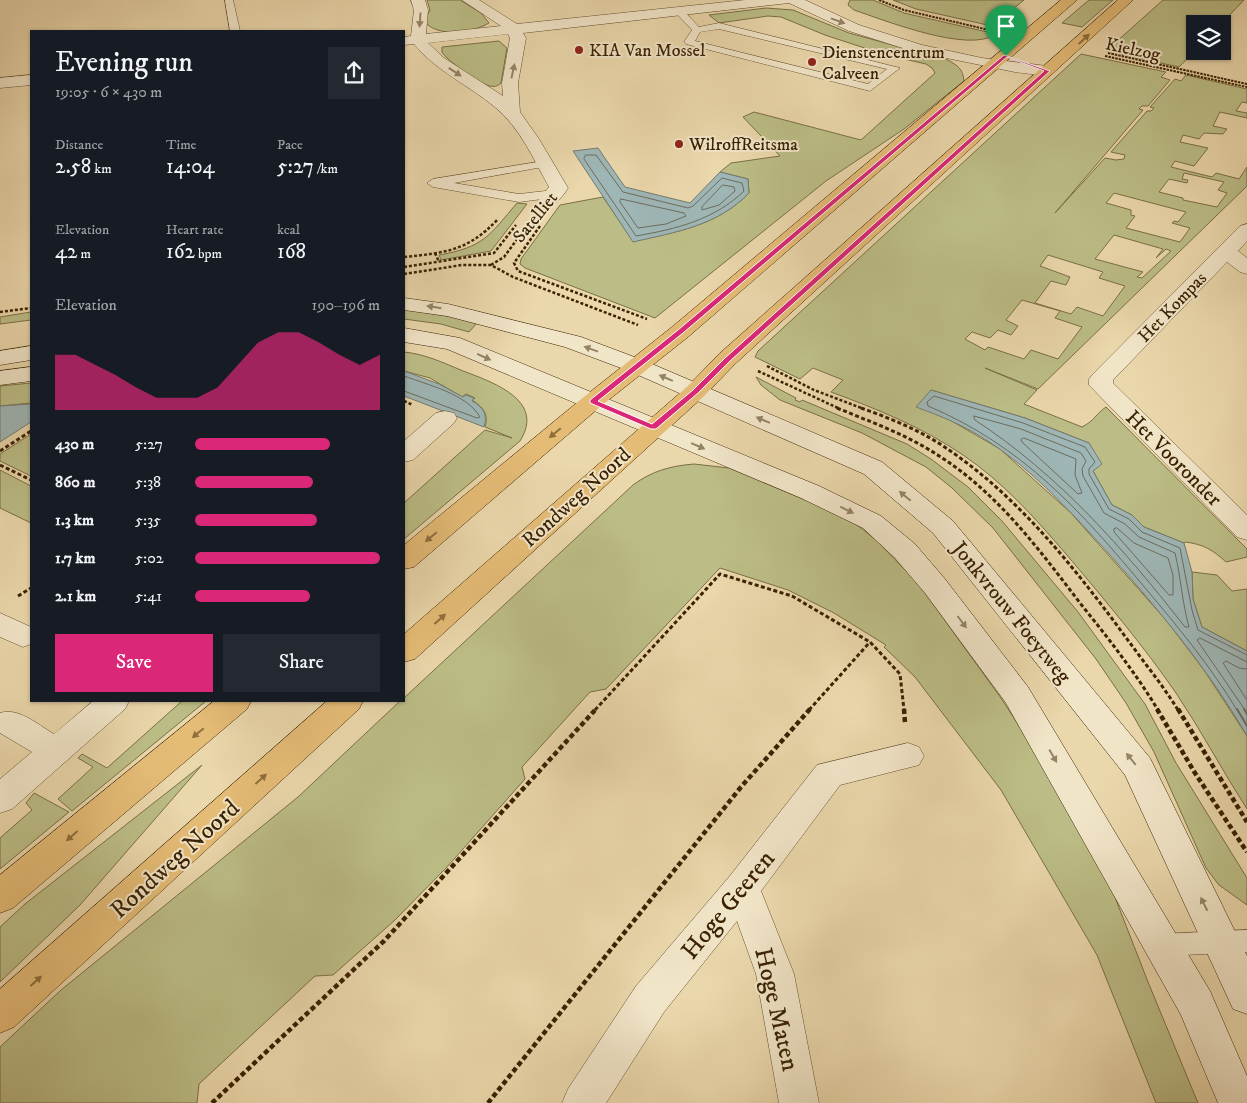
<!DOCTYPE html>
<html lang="en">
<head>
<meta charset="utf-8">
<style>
	:root { --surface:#171b24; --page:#242831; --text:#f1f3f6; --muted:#9ea1a6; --accent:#db2777 }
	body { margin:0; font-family:"IM FELL DW Pica",serif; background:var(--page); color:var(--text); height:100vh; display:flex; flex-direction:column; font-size:19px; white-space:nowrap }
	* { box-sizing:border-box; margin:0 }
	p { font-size:16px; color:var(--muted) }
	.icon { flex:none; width:28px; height:28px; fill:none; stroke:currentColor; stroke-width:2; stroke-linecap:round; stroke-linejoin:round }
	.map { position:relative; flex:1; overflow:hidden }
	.side { position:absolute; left:30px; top:30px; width:375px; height:672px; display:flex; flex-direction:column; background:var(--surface); border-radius:0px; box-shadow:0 1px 4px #0004 }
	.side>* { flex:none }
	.tools { position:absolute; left:1186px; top:15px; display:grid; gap:10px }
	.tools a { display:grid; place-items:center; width:45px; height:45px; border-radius:0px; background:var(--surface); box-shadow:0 1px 4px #0004; font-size:25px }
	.pin { position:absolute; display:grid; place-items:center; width:42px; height:42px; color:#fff; margin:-51px -21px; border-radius:50% 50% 50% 0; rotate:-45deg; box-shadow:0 0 5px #0007 }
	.pin .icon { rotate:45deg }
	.round { display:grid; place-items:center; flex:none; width:52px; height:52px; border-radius:0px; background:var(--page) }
	.headline { display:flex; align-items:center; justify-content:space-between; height:85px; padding:0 25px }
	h1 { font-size:28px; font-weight:600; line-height:38px }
	.metrics { display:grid; grid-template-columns:repeat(3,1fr); gap:8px; height:85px; padding:5px 25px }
	.metrics div { display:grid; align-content:center }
	.metrics b { font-size:21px; font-weight:600 }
	.metrics small { font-size:14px; font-weight:400 }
	.metrics p { font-size:14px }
	.chart { height:140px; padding:10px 25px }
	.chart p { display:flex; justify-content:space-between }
	.chart svg { width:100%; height:90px; margin-top:5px; fill:var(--accent); opacity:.7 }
	.action { display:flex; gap:10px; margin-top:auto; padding:10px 25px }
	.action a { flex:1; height:58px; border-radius:0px; background:var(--accent); color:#fff; font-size:20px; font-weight:600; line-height:58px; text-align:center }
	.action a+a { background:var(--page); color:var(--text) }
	ul { padding:0 25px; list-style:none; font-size:16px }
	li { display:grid; grid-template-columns:80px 60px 1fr; align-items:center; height:38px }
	li i { height:12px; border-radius:6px; background:var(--accent) }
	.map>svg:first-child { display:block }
	.green { fill:#bcbd86; stroke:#7a6f44; fill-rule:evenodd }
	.water { fill:#9eb6b6; stroke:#767a6e }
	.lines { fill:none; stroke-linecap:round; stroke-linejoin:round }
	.shore-far1 { stroke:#6c6c5c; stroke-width:1 }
	.shore { stroke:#6c6c5c; stroke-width:2 }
	.lane-casing { stroke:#654e2c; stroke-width:1 }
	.street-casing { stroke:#654e2c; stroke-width:1 }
	.secondary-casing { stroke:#392102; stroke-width:1 }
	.primary-casing { stroke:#392102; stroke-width:1 }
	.path-far3 { stroke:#392102; stroke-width:2; stroke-dasharray:2.5 1; stroke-linecap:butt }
	.path-far2 { stroke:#392102; stroke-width:2.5; stroke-dasharray:3 2; stroke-linecap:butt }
	.path-far1 { stroke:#392102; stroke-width:3; stroke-dasharray:4 2.5; stroke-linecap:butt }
	.path { stroke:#392102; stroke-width:4.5; stroke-dasharray:5 3; stroke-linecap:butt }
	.lane { fill:#f1e5c8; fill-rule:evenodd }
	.street { fill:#f1e5c8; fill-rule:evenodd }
	.secondary { fill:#f1e5c8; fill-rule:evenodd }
	.primary { fill:#e5bc76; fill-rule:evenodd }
	.oneway { fill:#958365 }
	.oneway2 { fill:#8f6e3c }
	.route { fill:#db2777; stroke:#fff; fill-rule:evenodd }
	.poi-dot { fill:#8f2418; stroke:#f1e5c8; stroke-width:2 }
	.labels { text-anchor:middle; stroke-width:4; stroke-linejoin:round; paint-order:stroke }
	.far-street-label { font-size:18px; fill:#392102; stroke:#f1e5c8 }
	.far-poi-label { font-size:18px; fill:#392102; stroke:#f1e5c8; text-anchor:start }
	.street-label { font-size:21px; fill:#392102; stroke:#f1e5c8 }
	.near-street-label { font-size:25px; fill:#392102; stroke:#f1e5c8 }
</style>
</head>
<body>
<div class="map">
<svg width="1247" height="1103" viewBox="0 0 1247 1103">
	<rect width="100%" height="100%" fill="#ead7ab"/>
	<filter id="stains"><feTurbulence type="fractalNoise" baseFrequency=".004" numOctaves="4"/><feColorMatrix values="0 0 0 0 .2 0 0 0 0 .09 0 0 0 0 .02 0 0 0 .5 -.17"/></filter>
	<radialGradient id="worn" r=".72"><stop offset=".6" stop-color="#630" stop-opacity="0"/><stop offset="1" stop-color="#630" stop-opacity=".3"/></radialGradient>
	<!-- green -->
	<g class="green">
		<path d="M 427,0 L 460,0 L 481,13 L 489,23 C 472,33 437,38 424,21 L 430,10 Z"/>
		<path d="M 850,0 L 873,0 L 904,13 L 996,34 C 969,54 884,20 854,10 L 848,5 Z"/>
		<polygon points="893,0 1024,0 992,26 916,9"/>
		<polygon points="1089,0 1113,0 1082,27 1062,23"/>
		<polygon points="1163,0 1244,0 1221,24 1195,24 1195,51 1179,67 1106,51"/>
		<path d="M 766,8 L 793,10 L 849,33 L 948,60 C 958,66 963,69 964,81 L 904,129 L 826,181 L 655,318 L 525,268 L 520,264 L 521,259 L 560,205 L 603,197 L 633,241 C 676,232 717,226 749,193 L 748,179 L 720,172 L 731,163 L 780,156 L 743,117 L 754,112 L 861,140 L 935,73 L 932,68 L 926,64 L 883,54 L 825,35 L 781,17 L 768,16 L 719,23 L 709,15 Z"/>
		<path d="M 499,41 L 507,48 L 501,83 C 498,86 494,87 490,86 C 480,84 446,60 442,52 L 442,47 Z"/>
		<path d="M 1081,54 L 1166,72 L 1161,77 L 1170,80 L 1148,106 L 1142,106 L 1139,109 L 1143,110 L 1055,213 L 1105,158 L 1116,160 L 1124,159 L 1125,155 L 1111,152 L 1147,111 L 1151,111 L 1154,108 L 1150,107 L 1175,79 L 1181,81 L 1186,75 L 1247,89 L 1247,103 L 1242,102 L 1236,111 L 1247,113 L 1247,118 L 1220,112 L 1213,126 L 1227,129 L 1223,134 L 1204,133 L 1199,139 L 1183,135 L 1180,142 L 1208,148 L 1194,166 L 1175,161 L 1171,167 L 1212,177 L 1216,173 L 1239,179 L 1247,167 L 1247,186 L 1038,389 L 985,368 L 1037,390 L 1024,404 L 1082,427 C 1094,421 1096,414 1106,407 L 1247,549 L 1247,557 L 1226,562 C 1213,550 1203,544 1185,542 L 1184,543 L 1144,527 L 1132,515 L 1112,505 L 1093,471 L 1089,443 L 1025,418 L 931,390 L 943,416 L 1000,449 L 1071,513 L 1166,620 L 1204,670 L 1247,736 L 1247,809 C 1223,772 1201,730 1176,693 C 1143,645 1104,599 1066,554 C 1035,518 1003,482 963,455 C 922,427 877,409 831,392 L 843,380 L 813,368 L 800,379 L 755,357 L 758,351 ZM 1184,173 L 1224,182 L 1218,190 L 1227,193 L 1217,207 L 1183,200 L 1183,198 L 1159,192 L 1169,179 L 1187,183 L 1188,180 L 1182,179 ZM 1114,193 L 1186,212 L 1178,222 L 1174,221 L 1172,223 L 1190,228 L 1180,242 L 1126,228 L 1135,216 L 1131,215 L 1131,210 L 1106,203 ZM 1114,235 L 1163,249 L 1156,258 L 1166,249 L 1171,251 L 1142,278 L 1137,277 L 1143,272 L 1095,259 ZM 1048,255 L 1103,272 L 1099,278 L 1125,286 L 1103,316 L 1077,307 L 1071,314 L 1035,303 L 1051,281 L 1066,285 L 1070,277 L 1040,266 ZM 1022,300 L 1060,311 L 1055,318 L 1082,327 L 1058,359 L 1031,350 L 1024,359 L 988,347 L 985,350 L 965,339 L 972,332 L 990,338 L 998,330 L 1011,335 L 1018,326 L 1006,320 Z"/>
		<path d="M 517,203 L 527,204 L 491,251 L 441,260 L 439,255 C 484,247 489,236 517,203 Z"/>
		<polygon points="404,309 453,317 477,323 469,332 441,324 404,319"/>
		<polygon points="31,312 31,320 0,324 0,317"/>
		<path d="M 404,352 C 425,354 444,363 463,371 C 492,382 546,400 520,441 L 404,539 L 404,503 L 485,430 L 512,438 L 485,427 C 489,414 483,407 472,400 L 475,398 L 466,394 L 462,397 L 430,378 L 404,371 Z"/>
		<polygon points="756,377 796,398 795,400 800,402 802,400 907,444 931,459 968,487 1002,521 1078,612 1145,704 1176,763 1247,878 1247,905 1219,885 1206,868 1154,752 1126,703 1096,659 993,528 952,488 926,467 862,433 780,400 761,385"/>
		<polygon points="31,383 31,403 0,406 0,386"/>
		<polygon points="31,434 31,476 0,461 0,454"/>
		<path d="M 694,464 L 729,468 L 834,512 L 857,525 L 876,540 L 917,582 L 1001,698 L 1041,760 L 1104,869 L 1148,982 L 1198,1103 L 1156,1103 L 1097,955 L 1001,790 L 915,677 L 884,647 L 886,645 L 834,613 L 788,590 L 720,568 L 606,689 L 590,692 L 522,767 L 525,779 L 447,867 L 395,920 L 333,975 L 315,976 L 199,1084 L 197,1103 L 0,1103 L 0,1047 L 61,990 L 298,797 L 400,701 L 404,701 L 404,698 L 633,485 C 652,471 670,466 694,464 Z"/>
		<polygon points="0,470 31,486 31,523 0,508"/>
		<polygon points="1192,572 1217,575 1232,591 1247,589 1247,651 1202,627 1193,599"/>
		<polygon points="182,701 206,701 72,811 58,799 93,767 78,758 82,754 107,768"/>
		<polygon points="202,765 80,905 0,982 0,927 25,904"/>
		<polygon points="34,793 69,812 0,869 0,838 32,810 26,803"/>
	</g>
	<!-- water -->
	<g class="water">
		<path d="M 598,148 L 625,187 L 690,203 L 720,172 L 748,179 L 749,193 C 717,226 676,232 633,242 L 573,151 Z"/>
		<path d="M 404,371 L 439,384 L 463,397 L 466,395 L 474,398 L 472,401 C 483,407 488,414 484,427 L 404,396 Z"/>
		<path d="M 931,390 L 1025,418 L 1089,443 L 1102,464 L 1093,471 L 1112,505 L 1132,515 L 1144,527 L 1184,543 L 1192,572 L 1193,599 L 1202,627 L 1247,651 L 1247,736 C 1207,667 1155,605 1102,546 C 1067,508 1031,469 988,441 C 965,426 941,416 916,407 Z"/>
		<polygon points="31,404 31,422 0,442 0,406"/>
	</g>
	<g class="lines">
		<!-- shore-far1 -->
		<g class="shore-far1">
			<path d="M 586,155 L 596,155 L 623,192 L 688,208 L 693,206 L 722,178 L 742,183 L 744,191 C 714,220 676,229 636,236 L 584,159 Z"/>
			<polygon points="723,185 734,187 735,191 719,205 702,210 702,207"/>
			<polygon points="621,199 684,213 686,216 666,224 638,228 620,202"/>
			<path d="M 404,376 C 428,385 467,394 480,417 L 477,418 L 404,391"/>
			<path d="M 974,416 L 1021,429 L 1081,453 L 1086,461 L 1082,469 L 1083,476 L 1104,513 L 1125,524 L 1139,537 L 1175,553 C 1181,578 1182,602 1189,627 L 1185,627 C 1124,549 1059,475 975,420 Z"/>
			<polygon points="1024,438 1076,459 1075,475 1082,493 1078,494 1022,442 1021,440"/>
			<polygon points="1117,528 1134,543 1168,558 1173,575 1173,595 1169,595 1114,532 1114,529"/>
			<polyline points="1247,669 1239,668 1226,661 1223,663 1247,700"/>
			<path d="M 1237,710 C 1211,667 1179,628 1146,589 C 1082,512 1023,446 928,406 L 927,402 L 934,396 L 1023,423 L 1085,447 L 1095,462 L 1089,469 L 1089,474 L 1109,509 L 1129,519 L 1142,532 L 1180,548 L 1192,610 L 1198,630 L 1247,655"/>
			<polyline points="1245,710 1197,640 1200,638 1247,662"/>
		</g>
		<!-- shore -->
		<g class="shore">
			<polyline points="1237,709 1247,726"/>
			<polyline points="1244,709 1247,714"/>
		</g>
		<defs>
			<g id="lane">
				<polygon points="225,0 233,0 240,31 230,31"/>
				<path d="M 677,10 L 683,10 L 699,27 L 719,23 L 900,68 L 870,91 L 686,44 L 684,42 L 692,30 L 677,14 ZM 719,29 L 887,69 L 868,84 L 695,41 L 700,32 Z"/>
				<polygon points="544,161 550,164 548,166 454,183 519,194 554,190 560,194 558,197 519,202 433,187 427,183 433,179"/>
				<polygon points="1247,930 1247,952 1162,956 1154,953 1150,945 1154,937 1162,934"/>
			</g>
			<g id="street">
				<path d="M 411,0 L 425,0 L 428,10 L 426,34 L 501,26 L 462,0 L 479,0 L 517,24 L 745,0 L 805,0 L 859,25 L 922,45 L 982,58 L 1047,66 L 1055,71 L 1047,76 L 1015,72 L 912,51 L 849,31 L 789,3 L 523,33 L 526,38 L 518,83 L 520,112 L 539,139 L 568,188 C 561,199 554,208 540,205 L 538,201 L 549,187 C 534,160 520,128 496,108 C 469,85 437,72 414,44 L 404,45 L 404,37 L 411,36 L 414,10 ZM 508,34 L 510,38 L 502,83 L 503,96 L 444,58 L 428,43 Z"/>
				<polygon points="31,75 31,85 0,88 0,78"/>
				<polygon points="1247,224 1247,241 1238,251 1247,258 1247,274 1240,272 1227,262 1113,380 1113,383 1247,515 1247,540 1237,537 1089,385 1089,379 1093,374 1240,226"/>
				<polygon points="445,411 454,413 457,418 454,423 413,460 404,462 404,441 436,413"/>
				<polygon points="0,613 31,627 31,644 23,647 0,637"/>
				<path d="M 93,701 L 129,701 L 125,709 L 12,809 L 0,813 L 0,779 L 32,752 L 0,733 L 0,713 C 19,707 38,725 54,734 Z"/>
				<polygon points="908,743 919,747 924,756 919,765 840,785 761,891 794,974 819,1103 779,1103 756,974 737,921 664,1012 606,1103 562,1103 568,1089 636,986 729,877 817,765"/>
			</g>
			<g id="secondary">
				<polygon points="404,298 448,304 581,337 645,361 882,462 953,521 1150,758 1247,956 1247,1014 1233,1009 1125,775 933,533 864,474 629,371 565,347 447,316 404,310"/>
				<polygon points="404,328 460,338 819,486 881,516 915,544 945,579 1028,687 1210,991 1247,1076 1247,1103 1218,1103 1181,1015 1006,703 925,593 895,558 863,528 801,498 447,349 404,342"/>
				<polygon points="31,346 31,360 0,365 0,351"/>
				<polygon points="31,367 31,381 0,385 0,371"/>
			</g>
			<g id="primary">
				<polygon points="1061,0 1077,0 688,337 601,406 414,567 404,569 404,545 585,396 672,327"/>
				<polygon points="1118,0 1133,0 735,364 704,396 415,659 404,662 404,634 688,386 719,354"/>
				<polygon points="214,701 251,701 247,709 13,908 0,913 0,875"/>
				<polygon points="327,701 363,701 359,709 14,1027 0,1033 0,989"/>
			</g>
		</defs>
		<!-- lane casing -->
		<use href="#lane" class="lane-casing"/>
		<!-- street casing -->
		<use href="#street" class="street-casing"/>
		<!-- secondary casing -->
		<use href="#secondary" class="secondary-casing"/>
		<!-- primary casing -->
		<use href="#primary" class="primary-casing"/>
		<!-- path-far3 -->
		<g class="path-far3">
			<polyline points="879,0 904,10 989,30"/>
			<polyline points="1108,53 1247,84"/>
			<polyline points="1105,56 1247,87"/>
		</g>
		<!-- path-far2 -->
		<g class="path-far2">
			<polyline points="540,226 514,263 518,271 647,319"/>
			<polyline points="435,253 439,262"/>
			<path d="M 404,257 C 444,253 468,251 497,220"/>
			<polyline points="491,265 504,257 529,223"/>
			<polyline points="404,267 494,253 516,225"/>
			<polyline points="404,274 462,265 491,265 513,277 638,325"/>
			<polyline points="0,312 31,308"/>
			<polyline points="767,366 814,390 864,409"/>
			<polyline points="758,371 840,409"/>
			<polyline points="404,401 413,405"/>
		</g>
		<!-- path-far1 -->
		<g class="path-far1">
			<path d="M 837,408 C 871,422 905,434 936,454 C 996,491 1038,548 1080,603 C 1108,638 1135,672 1158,710"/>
			<path d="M 861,408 C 892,419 922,431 949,450 C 1022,500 1078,572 1130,643 C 1146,665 1164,687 1178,710"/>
			<polyline points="0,451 31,431"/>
			<polyline points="0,465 31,480"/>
			<polyline points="18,596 31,588"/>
			<polyline points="595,710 720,574 792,596 870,642 900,674 904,710"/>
			<polyline points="809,710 870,642"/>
		</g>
		<!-- path -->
		<g class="path">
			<polyline points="904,709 905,723"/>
			<polyline points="1157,709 1195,773 1247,852"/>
			<polyline points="1178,709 1247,822"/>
			<polyline points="212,1103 384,941 596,709"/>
			<polyline points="488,1103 741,787 810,709"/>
		</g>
		<!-- lane -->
		<use href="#lane" class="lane"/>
		<!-- street -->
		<use href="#street" class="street"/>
		<!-- secondary -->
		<use href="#secondary" class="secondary"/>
		<!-- primary -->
		<use href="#primary" class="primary"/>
	</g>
	<!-- one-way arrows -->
	<defs><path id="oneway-solid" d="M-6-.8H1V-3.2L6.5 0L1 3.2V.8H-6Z" transform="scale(1.25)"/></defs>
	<g class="oneway">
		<use href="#oneway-solid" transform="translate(420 20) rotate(94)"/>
		<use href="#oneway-solid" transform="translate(838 21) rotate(20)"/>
		<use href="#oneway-solid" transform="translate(513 71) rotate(-78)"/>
		<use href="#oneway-solid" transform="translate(455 72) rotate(33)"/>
		<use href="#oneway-solid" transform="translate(434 307) rotate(-171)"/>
		<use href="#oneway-solid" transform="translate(591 349) rotate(-160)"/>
		<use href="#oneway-solid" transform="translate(484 357) rotate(24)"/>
		<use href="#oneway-solid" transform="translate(666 378) rotate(-157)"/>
		<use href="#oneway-solid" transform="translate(763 420) rotate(-157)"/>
		<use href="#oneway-solid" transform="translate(698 446) rotate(23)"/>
		<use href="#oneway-solid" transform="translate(905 496) rotate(-140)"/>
		<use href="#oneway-solid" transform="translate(847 510) rotate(26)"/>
		<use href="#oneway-solid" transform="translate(962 622) rotate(53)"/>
		<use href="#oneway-solid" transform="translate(1053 756) rotate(60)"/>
		<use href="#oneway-solid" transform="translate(1131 759) rotate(-129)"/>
		<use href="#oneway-solid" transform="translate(1204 904) rotate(-116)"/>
	</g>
	<g class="oneway2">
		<use href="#oneway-solid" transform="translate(1084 39) rotate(-43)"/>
		<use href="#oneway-solid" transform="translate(555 433) rotate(140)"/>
		<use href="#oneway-solid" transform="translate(431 537) rotate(140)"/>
		<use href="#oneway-solid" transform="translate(440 619) rotate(-42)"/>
		<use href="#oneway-solid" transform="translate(198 733) rotate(140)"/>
		<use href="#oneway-solid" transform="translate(261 779) rotate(-42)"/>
		<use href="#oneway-solid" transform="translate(72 836) rotate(139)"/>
		<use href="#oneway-solid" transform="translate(36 981) rotate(-42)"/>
	</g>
	<!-- route -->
	<path class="route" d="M 1004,55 L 1050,71 L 730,361 L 698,393 L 656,429 L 651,429 L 590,403 L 590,400 L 678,330 ZM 1007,57 L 1044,71 L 725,358 L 693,390 L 652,424 L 598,401 L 683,333 Z"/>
	<!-- markers -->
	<g class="poi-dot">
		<circle cx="579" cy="50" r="5"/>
		<circle cx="812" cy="62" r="5"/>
		<circle cx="679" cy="144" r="5"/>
	</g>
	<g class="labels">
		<!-- far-street labels -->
		<g class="far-street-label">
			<text transform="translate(1133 49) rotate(12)" y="6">Kielzog</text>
			<text transform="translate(535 217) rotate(-51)" y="6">Satelliet</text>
			<text transform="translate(1172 307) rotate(-46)" y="6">Het Kompas</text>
		</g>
		<!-- far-poi labels -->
		<g class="far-poi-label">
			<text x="589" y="56">KIA Van Mossel</text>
			<text x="822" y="58">Dienstencentrum<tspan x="822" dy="21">Calveen</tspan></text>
			<text x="689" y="150">WilroffReitsma</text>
		</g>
		<!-- street labels -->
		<g class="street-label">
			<text transform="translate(1174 458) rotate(45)" y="7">Het Vooronder</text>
			<text transform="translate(576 497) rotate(-42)" y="7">Rondweg Noord</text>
			<text transform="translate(1012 612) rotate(51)" y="7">Jonkvrouw Foeytweg</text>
		</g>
		<!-- near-street labels -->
		<g class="near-street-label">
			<text transform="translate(174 858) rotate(-42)" y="9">Rondweg Noord</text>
			<text transform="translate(727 904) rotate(-51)" y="9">Hoge Geeren</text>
			<text transform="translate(778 1009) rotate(77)" y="9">Hoge Maten</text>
		</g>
	</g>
	<rect width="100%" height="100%" filter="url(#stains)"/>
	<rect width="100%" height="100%" fill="url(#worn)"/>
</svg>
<div class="tools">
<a><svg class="icon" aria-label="layers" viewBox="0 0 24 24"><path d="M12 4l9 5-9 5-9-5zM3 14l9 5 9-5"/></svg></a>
</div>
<div class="pin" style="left:1006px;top:56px;background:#1e9e55"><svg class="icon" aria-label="arrive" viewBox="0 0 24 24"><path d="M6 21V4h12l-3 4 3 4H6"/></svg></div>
<section class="side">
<div class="headline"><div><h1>Evening run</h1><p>19:05 · 6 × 430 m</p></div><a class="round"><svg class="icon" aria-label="share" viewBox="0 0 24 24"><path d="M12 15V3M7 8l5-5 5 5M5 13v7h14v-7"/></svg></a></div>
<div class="metrics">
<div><p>Distance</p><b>2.58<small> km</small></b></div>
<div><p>Time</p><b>14:04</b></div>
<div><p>Pace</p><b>5:27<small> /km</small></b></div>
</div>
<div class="metrics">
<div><p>Elevation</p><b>42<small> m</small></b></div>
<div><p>Heart rate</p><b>162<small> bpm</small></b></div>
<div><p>kcal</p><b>168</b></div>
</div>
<div class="chart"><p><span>Elevation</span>190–196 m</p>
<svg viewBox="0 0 160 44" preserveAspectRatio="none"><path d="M0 44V17L10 17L20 22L30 27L40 33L50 38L60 38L70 38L80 33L90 22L100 11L110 6L120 6L130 11L140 17L150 22L160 17V44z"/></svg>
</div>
<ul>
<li><b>430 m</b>5:27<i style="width:73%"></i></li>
<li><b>860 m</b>5:38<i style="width:64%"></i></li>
<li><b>1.3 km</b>5:35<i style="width:66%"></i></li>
<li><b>1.7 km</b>5:02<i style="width:100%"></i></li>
<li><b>2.1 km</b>5:41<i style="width:62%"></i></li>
</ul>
<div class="action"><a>Save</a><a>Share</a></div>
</section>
</div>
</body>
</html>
